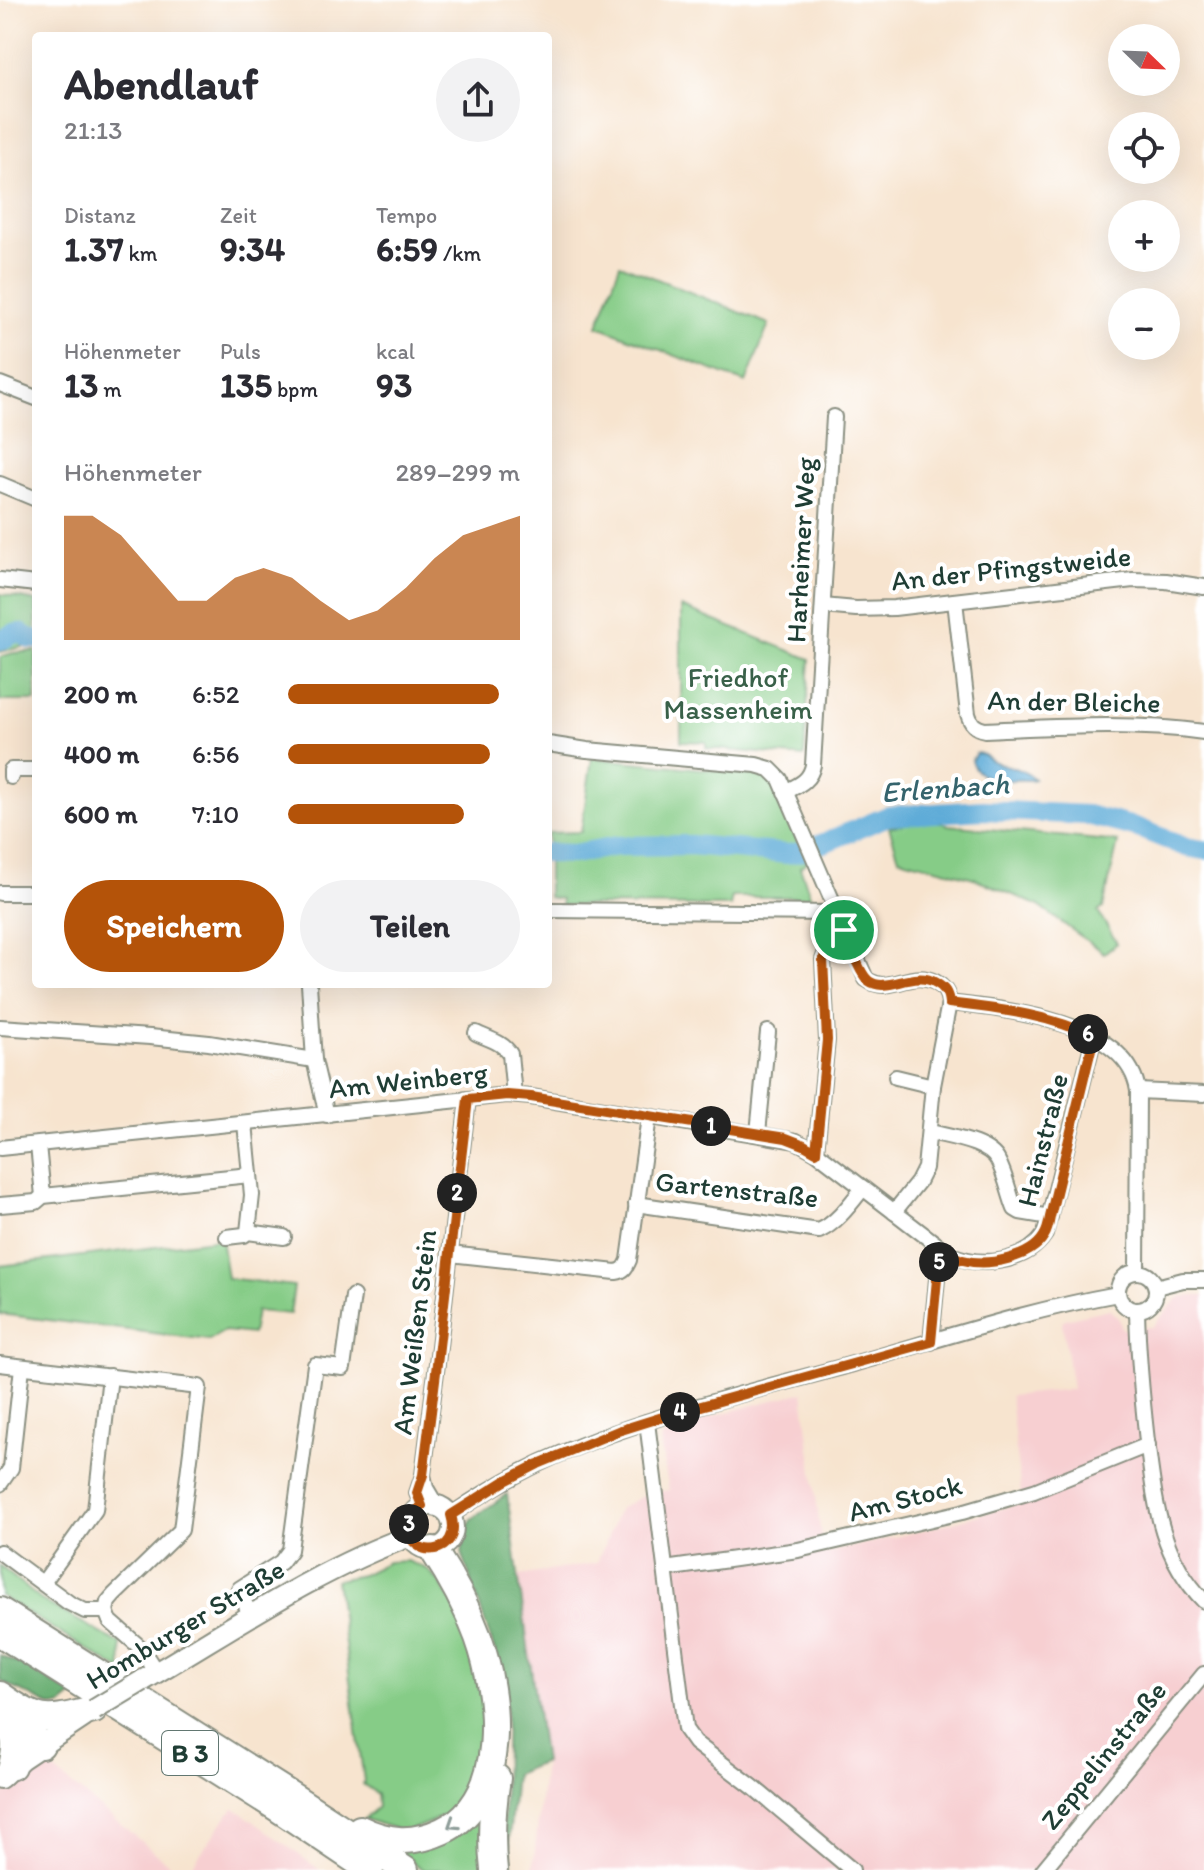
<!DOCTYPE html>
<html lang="de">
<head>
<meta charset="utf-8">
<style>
	:root { --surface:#fff; --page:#f2f2f3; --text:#2b2b33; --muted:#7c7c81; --accent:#b45309 }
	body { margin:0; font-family:Itim,sans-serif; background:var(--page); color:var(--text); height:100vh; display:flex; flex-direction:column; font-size:30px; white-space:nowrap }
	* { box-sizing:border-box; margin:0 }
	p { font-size:26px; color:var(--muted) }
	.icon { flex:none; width:44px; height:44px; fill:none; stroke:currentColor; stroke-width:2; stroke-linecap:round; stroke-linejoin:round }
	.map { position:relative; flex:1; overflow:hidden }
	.drawer { position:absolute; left:32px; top:32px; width:520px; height:956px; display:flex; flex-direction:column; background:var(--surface); border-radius:8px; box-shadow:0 8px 32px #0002 }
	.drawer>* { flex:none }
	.needle { width:52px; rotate:113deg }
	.controls { position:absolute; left:1108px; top:24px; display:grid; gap:16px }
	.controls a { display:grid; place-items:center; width:72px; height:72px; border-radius:50%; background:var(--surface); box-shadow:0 8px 32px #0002; font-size:40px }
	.pin { position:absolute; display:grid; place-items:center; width:68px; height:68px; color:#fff; margin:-34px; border:4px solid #fff; border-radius:50%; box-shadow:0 2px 8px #0007 }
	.km { position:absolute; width:40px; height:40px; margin:-20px; border-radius:50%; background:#222; color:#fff; font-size:22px; line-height:40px; text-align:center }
	.round { display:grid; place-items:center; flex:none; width:84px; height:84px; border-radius:42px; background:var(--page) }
	.summary { display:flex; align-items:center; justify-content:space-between; height:136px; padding:0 32px }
	h1 { font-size:44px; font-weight:700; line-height:60px }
	.stats { display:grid; grid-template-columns:repeat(3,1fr); gap:12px; height:136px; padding:8px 32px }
	.stats div { display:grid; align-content:center }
	.stats b { font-size:34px; font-weight:700 }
	.stats small { font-size:22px; font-weight:400 }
	.stats p { font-size:22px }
	.chart { height:224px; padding:16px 32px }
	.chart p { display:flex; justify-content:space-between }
	.chart svg { width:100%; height:144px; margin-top:8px; fill:var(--accent); opacity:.7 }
	.cta { display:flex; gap:16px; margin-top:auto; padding:16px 32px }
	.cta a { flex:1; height:92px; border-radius:48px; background:var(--accent); color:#fff; font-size:32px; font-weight:700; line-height:92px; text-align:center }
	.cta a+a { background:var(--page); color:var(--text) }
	ul { padding:0 32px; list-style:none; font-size:26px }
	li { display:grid; grid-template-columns:128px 96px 1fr; align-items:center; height:60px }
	li i { height:20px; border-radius:10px; background:var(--accent) }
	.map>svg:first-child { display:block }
	.built { fill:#f7cfd1 }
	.green { fill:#86cc87; stroke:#52845e; stroke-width:2 }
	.forest { fill:#6cb074; stroke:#467654; stroke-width:2 }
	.water { fill:#5eacd8; stroke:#3e7486; stroke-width:2 }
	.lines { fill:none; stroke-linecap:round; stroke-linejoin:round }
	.river { stroke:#5eacd8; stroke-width:20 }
	.street-casing { stroke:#8b9082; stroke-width:18 }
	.secondary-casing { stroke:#8b9082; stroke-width:24 }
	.highway-casing { stroke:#8b9082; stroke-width:30 }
	.street { stroke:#fff; stroke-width:14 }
	.secondary { stroke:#fff; stroke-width:20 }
	.highway { stroke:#fff; stroke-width:26 }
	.secondary-bridge-casing { stroke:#8b9082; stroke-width:24; stroke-linecap:butt }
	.secondary-bridge { stroke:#fff; stroke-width:20 }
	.oneway { stroke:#8f9e9a }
	.route-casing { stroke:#fff; stroke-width:16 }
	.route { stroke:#b45309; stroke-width:10 }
	.labels { text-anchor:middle; stroke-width:8; stroke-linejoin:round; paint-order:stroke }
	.shield { fill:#fff; stroke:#627771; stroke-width:2 }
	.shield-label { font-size:26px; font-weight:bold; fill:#1f3d34 }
	.street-label { font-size:28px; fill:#1f3d34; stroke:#fff }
	.park-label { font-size:28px; fill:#396149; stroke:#fff }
	.water-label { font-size:30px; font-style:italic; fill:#35646d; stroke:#fff }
</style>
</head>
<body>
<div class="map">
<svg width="1204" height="1870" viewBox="0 0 1204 1870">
	<rect width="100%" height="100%" fill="#fff"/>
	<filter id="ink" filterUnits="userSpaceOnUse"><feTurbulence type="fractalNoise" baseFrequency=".0125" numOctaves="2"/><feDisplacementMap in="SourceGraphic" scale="16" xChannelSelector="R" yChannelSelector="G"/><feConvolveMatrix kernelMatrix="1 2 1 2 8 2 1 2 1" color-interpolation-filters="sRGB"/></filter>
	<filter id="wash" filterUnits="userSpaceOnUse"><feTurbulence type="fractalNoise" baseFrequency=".006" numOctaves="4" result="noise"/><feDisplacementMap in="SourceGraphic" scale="32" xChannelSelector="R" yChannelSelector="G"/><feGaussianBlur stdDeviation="1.8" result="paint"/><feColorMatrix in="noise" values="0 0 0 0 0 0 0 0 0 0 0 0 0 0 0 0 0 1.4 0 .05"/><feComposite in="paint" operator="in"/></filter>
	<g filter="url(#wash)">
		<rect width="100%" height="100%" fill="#f7e4cf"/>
		<!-- built -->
		<g class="built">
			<polygon points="1189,1296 1204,1296 1204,1870 533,1870 544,1762 519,1576 597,1563 619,1509 648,1493 669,1490 661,1447 662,1439 669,1428 803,1392 823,1554 920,1531 1022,1503 1010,1396 1072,1389 1062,1322 1065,1319 1109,1309 1119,1319 1122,1329 1152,1327 1178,1298"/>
			<polygon points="43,1762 77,1789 176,1870 0,1870 0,1797 30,1771"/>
			<polygon points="235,1808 320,1870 189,1870 228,1814"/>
		</g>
		<!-- green -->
		<g class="green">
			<polygon points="620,264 769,324 746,383 598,326"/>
			<polygon points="0,594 36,601 36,644 0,652"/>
			<polygon points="681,607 810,659 804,757 706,748 706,742 681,741"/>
			<polygon points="36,651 36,701 0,701 0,657 13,653"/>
			<polygon points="592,758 754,774 766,778 774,787 807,862 800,867 811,897 732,897 730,906 561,905 561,899 548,897 548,833 581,832"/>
			<polygon points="930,819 948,825 1118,842 1103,908 1098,912 1117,943 1104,953 1039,906 974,878 899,858 889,827"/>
			<polygon points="221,1239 227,1278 294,1286 290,1314 256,1311 252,1334 225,1331 209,1340 0,1314 0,1266"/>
			<polygon points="407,1561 427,1569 440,1583 459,1614 484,1706 484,1765 463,1808 406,1832 364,1819 378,1807 377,1794 363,1784 364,1781 336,1580 362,1575 388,1562"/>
			<polygon points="0,1566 41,1600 121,1644 122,1671 0,1596"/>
			<polygon points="484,1801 484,1870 424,1870 387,1845"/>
		</g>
		<!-- forest -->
		<g class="forest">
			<polygon points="507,1494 544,1762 515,1774 509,1840 512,1867 507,1870 502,1870 506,1707 498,1661 462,1553 465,1533 472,1519"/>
			<polygon points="0,1655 33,1671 73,1696 61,1706 51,1706 0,1681"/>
		</g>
		<!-- water -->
		<path class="water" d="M 976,753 C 988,754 986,759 995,762 C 1007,766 1025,770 1034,779 C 1026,781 1022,779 1015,780 C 996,781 978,780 971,761 Z"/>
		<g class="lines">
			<!-- river -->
			<g class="river">
				<polyline points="0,641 12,634 21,633 30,639 36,639"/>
				<polyline points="548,853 573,854 617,846 691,845 788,854 800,852 826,842 888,816 983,810 1087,815 1138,828 1186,847 1204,850"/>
			</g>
		</g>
	</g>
	<g filter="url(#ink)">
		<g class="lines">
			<defs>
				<g id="street">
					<polyline points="0,384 36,398"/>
					<polyline points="0,484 36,499"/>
					<polyline points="0,580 36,584"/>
					<path d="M 955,601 L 968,714 C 971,724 975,728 985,730 C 1059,727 1131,722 1204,732"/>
					<polyline points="823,606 856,609 894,608 1133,580 1166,581 1204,587"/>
					<path d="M 548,744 L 587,750 L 756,765 L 770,769 L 780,779 L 866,979 C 872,983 877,985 884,985 C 902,983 918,973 935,982 C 944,987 948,993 949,1003 L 933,1086 L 925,1168 L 918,1182 L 894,1212"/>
					<polyline points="11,777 11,770 36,770"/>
					<path d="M 785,792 C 799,785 810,781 813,765 L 834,417"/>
					<polyline points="0,893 36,893"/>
					<polyline points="548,910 836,913"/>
					<polyline points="309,984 314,1060 327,1115"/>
					<path d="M 949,1003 C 1004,1009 1128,1021 1138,1091 L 1137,1272"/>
					<polyline points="0,1027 150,1037 209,1043 314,1060"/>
					<path d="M 476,1033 C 488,1039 503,1042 510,1054 L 514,1095"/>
					<polyline points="896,1077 933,1086"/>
					<polyline points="1138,1091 1204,1094"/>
					<polyline points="245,1123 252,1195 248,1232"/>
					<path d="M 930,1132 C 949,1137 989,1142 998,1161 C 1006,1176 1009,1194 1015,1209 L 1020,1212 L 1050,1217"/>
					<polyline points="758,1133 768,1032"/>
					<polyline points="38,1145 43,1196"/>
					<path d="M 0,1148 L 507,1095 L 531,1097 L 796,1141 L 816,1152 L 949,1254 C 980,1268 1025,1264 1045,1234 L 1094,1037"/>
					<polyline points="816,1152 827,1040 823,960 829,944 835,937 844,930"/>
					<path d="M 636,1204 L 819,1231 C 837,1223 851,1203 863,1188"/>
					<polyline points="0,1205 36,1202 43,1196 250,1175"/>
					<polyline points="227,1237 244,1235 248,1232 284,1237"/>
					<path d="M 450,1254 L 616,1272 C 624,1271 626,1267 629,1260 L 649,1117"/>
					<circle cx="1137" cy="1291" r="19"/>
					<polyline points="1156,1287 1183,1280 1204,1280"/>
					<path d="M 1137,1311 C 1138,1354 1142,1397 1147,1441 C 1155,1501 1159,1555 1204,1601"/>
					<polyline points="931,1342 940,1248"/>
					<polyline points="0,1364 199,1387 181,1530 114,1595 108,1602 106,1611 85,1611 69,1603 0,1552"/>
					<polyline points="647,1422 685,1729 695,1743 753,1787 852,1870"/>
					<polyline points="423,1475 426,1488 436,1505"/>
					<polyline points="0,1484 11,1468 22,1367"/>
					<polyline points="422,1506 417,1493 423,1475 436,1372 468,1099"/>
					<path d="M 451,1515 C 479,1496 508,1478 540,1463 C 639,1417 748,1393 853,1364 C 941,1339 1028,1310 1118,1294"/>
					<polyline points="665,1569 798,1550 962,1512 1034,1491 1148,1445"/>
					<polyline points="43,1583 95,1510 110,1376"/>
					<polyline points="106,1611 110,1621 141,1648 157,1673"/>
					<polyline points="250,1615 239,1589 281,1562 290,1550 315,1365 343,1368 353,1296"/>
					<polyline points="1043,1870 1204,1674"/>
				</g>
				<g id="secondary">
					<circle cx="431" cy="1527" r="22"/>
					<path d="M 142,1681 C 230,1630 314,1571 410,1536"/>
					<polyline points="0,1778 21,1759 84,1717"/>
				</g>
				<g id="highway">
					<polyline points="0,1611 295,1798 405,1870"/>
					<polyline points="0,1633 276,1807 370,1870"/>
					<path d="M 0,1695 C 42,1725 46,1721 94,1710"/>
					<path d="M 0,1715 C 16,1735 18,1742 12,1766"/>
					<polyline points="8,1716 41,1745"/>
					<path d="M 360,1829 C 388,1843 414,1844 442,1831 C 510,1800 499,1695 478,1637 C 467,1607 451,1577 433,1550"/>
					<path d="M 494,1870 C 490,1838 492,1810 497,1778"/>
				</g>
			</defs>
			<!-- street casing -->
			<use href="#street" class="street-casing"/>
			<!-- secondary casing -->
			<use href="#secondary" class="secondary-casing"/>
			<!-- highway casing -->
			<use href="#highway" class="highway-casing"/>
			<!-- street -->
			<use href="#street" class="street"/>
			<!-- secondary -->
			<use href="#secondary" class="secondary"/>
			<!-- highway -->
			<use href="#highway" class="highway"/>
			<defs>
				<polyline id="secondary-bridge" points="94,1710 142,1681"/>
			</defs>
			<!-- secondary-bridge casing -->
			<use href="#secondary-bridge" class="secondary-bridge-casing"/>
			<!-- secondary-bridge -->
			<use href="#secondary-bridge" class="secondary-bridge"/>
		</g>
		<!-- one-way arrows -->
		<defs><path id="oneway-chevron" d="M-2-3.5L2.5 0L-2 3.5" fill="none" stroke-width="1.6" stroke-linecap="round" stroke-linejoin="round" transform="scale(2)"/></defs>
		<use class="oneway" href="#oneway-chevron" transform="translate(453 1824) rotate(147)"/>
	</g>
	<g class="lines" filter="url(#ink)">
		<defs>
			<path id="route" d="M 844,930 C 849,942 859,974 869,981 C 887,994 914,969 936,983 C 945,988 948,993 949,1003 C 998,1009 1049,1014 1094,1037 L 1050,1217 C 1049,1223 1048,1230 1044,1236 C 1031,1258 987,1267 963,1260 C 955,1258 948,1253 940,1248 L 931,1342 L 669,1415 L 618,1431 L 538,1464 L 505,1481 L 451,1515 C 464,1557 408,1560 409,1527 C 409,1517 415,1511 422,1506 L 417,1493 L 423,1475 L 436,1372 L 468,1099 L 507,1095 L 531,1097 L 786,1138 L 804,1145 L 816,1152 L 827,1040 L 823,960 L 829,944 Z"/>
		</defs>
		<!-- route casing -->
		<use href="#route" class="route-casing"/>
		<!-- route -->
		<use href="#route" class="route"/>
	</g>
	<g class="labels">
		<!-- shield labels -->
		<rect class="shield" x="162" y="1731" width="56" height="44" rx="6"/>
		<g class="shield-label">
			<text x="190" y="1762">B 3</text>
		</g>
		<!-- street labels -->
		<g class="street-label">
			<text transform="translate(800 550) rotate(-87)" y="10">Harheimer Weg</text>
			<text transform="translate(1011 568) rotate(-6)" y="10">An der Pfingstweide</text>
			<text transform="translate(1074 701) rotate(1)" y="10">An der Bleiche</text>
			<text transform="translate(408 1080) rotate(-6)" y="10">Am Weinberg</text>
			<text transform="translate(1042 1140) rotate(-76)" y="10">Hainstraße</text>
			<text transform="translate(737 1189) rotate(6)" y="10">Gartenstraße</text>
			<text transform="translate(414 1332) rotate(-83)" y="10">Am Weißen Stein</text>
			<text transform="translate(905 1498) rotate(-14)" y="10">Am Stock</text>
			<text transform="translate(185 1624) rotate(-31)" y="10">Homburger Straße</text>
			<text transform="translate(1103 1755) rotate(-51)" y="10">Zeppelinstraße</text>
		</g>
		<!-- park labels -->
		<g class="park-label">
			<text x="738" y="687">Friedhof<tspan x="738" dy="32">Massenheim</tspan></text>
		</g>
		<!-- water labels -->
		<g class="water-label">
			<text transform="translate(945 788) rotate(-4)" y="10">Erlenbach</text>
		</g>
	</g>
</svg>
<div class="controls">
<a><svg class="needle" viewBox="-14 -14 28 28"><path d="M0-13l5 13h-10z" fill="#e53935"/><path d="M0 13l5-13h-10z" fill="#7c7c81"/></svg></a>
<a><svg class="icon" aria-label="locate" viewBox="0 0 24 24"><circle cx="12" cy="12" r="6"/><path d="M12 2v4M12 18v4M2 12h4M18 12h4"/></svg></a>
<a>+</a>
<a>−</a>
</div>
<div class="pin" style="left:844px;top:930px;background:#1e9e55"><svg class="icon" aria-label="arrive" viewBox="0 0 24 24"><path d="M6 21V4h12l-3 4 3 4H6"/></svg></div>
<b class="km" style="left:711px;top:1126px">1</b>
<b class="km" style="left:457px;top:1193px">2</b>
<b class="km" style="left:409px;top:1524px">3</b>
<b class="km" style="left:680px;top:1412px">4</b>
<b class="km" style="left:939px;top:1262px">5</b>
<b class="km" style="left:1088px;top:1034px">6</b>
<section class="drawer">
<div class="summary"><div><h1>Abendlauf</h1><p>21:13</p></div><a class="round"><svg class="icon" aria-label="share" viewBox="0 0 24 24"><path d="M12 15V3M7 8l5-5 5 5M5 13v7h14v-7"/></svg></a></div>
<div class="stats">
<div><p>Distanz</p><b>1.37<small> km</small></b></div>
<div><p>Zeit</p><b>9:34</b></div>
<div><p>Tempo</p><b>6:59<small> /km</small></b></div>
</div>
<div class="stats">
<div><p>Höhenmeter</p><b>13<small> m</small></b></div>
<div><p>Puls</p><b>135<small> bpm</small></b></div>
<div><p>kcal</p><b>93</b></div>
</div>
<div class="chart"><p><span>Höhenmeter</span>289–299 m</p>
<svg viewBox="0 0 160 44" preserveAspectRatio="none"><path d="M0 44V6L10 6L20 12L30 22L40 32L50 32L60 25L70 22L80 25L90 32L100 38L110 35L120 28L130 19L140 12L150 9L160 6V44z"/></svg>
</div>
<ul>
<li><b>200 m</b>6:52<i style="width:91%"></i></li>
<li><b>400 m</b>6:56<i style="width:87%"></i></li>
<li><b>600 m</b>7:10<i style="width:76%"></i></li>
</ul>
<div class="cta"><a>Speichern</a><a>Teilen</a></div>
</section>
</div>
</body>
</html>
